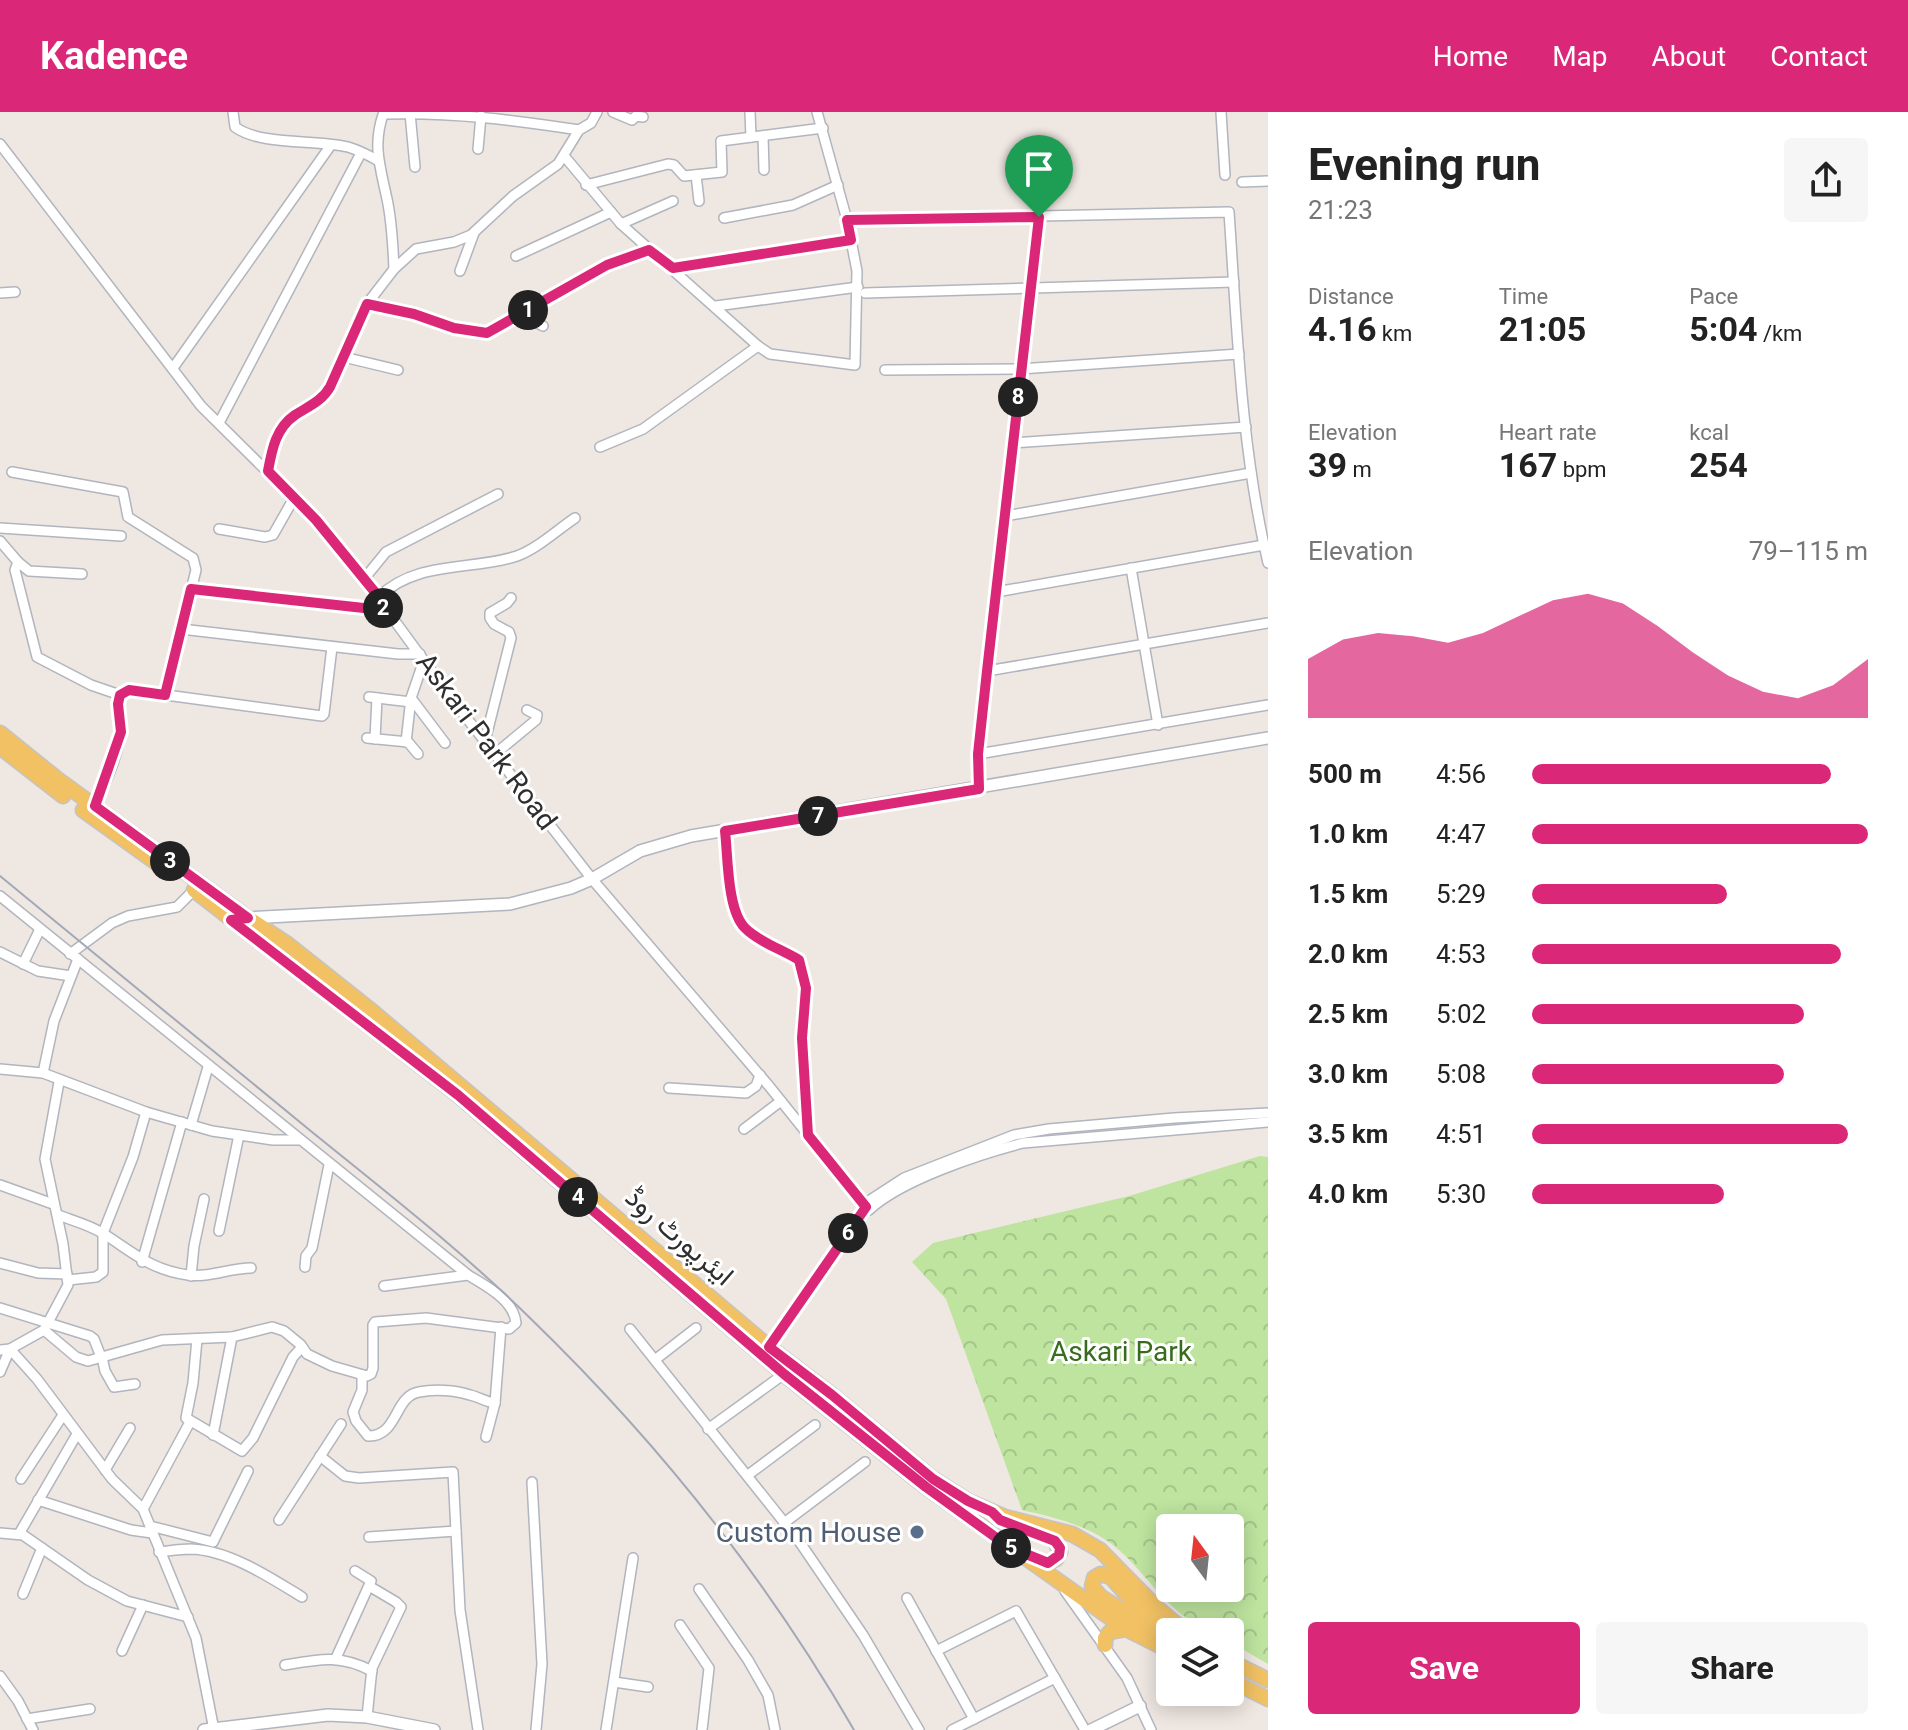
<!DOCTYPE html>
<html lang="en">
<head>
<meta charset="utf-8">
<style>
	:root { --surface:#fff; --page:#f6f6f6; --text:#222; --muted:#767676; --accent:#db2777 }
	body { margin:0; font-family:Roboto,Vazirmatn,sans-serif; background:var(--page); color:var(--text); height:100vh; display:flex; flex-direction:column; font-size:30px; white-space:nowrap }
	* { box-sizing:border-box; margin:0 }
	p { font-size:26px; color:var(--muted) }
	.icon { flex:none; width:44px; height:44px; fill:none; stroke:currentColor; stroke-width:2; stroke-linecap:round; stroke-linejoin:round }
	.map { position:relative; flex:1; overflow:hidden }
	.sheet { display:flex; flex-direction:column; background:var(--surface); width:640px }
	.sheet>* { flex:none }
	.needle { width:52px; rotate:345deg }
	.controls { position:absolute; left:1156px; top:1402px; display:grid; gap:16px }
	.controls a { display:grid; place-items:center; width:88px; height:88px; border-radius:8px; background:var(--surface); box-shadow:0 4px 20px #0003; font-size:40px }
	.pin { position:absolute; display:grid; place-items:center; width:68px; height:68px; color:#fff; margin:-82px -34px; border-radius:50% 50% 50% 0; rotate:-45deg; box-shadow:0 0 8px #0007 }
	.pin .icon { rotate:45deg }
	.km { position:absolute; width:40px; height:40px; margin:-20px; border-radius:50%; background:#222; color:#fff; font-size:22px; line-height:40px; text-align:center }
	.round { display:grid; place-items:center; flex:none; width:84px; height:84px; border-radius:8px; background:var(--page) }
	.summary { display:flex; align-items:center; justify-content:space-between; height:136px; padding:0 40px }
	h1 { font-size:44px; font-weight:700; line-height:60px }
	.stats { display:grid; grid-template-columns:repeat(3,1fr); gap:12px; height:136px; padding:8px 40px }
	.stats div { display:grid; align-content:center }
	.stats b { font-size:34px; font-weight:700 }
	.stats small { font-size:22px; font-weight:400 }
	.stats p { font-size:22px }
	.chart { height:224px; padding:16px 40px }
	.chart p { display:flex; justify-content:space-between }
	.chart svg { width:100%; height:144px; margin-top:8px; fill:var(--accent); opacity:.7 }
	.primary-button { display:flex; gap:16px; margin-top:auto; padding:16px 40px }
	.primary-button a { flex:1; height:92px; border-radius:8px; background:var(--accent); color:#fff; font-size:32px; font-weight:700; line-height:92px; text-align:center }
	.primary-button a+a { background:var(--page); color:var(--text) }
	ul { padding:0 40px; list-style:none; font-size:26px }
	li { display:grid; grid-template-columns:128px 96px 1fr; align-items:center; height:60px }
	li i { height:20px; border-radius:10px; background:var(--accent) }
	header { display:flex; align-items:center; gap:48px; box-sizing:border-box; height:112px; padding:0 40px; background:var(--accent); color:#fff }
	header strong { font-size:38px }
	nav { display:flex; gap:44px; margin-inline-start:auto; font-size:28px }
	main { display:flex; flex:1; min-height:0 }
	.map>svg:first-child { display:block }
	.park { fill:url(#park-crowns); fill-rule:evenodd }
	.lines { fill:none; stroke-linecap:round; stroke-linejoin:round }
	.minor-casing { stroke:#b1b5be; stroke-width:12 }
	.tertiary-casing { stroke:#b1b5be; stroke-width:14 }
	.primary-casing { stroke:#c4c4c4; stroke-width:17 }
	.minor { stroke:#fff; stroke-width:9 }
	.tertiary { stroke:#fff; stroke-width:11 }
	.primary { stroke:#f1c164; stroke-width:14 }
	.rail { stroke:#a3a8b8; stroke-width:2 }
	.route-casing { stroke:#fff; stroke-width:16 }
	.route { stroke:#db2777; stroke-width:10 }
	.service-dot { fill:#5c6f8a; stroke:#fff; stroke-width:3 }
	.labels { text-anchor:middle; stroke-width:6; stroke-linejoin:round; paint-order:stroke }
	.street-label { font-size:28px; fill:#2e2e2e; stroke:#fff }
	.park-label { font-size:28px; fill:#356d1c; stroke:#fff }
	.service-label { font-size:28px; fill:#4e5e75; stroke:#fff; text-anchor:end }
</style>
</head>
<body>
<header>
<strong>Kadence</strong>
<nav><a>Home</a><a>Map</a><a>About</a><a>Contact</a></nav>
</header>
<main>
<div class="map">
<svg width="1268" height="1618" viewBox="0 0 1268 1618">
	<defs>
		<pattern id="park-crowns" width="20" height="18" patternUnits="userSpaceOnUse" patternTransform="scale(2)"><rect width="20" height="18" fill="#bee49f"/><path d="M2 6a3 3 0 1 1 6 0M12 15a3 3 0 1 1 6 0" fill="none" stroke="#a4c489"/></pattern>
	</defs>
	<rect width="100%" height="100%" fill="#efe7e1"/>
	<!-- park -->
	<path class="park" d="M 1260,1044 L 1268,1045 L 1268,1552 L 1230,1530 L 1230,1520 C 1174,1520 1149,1458 1109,1430 C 1083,1412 1053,1405 1022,1398 L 946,1187 L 912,1150 L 933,1131 L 1129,1084 ZM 1170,1416 L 1230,1416 L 1230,1476 L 1170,1476 Z"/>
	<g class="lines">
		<defs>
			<g id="minor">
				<path d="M 233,0 L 235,15 C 261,34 316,27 348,35 C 358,38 368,43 377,48"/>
				<path d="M 384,0 C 372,32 380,54 387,87 C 392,110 393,133 394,157"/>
				<polyline points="613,0 632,8 636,4 643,5"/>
				<polyline points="750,0 751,25"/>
				<polyline points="1221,0 1225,63"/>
				<polyline points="410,1 415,55"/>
				<path d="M 385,2 C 451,0 514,8 579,18"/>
				<polyline points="763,24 764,58"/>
				<polyline points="0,32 201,294 316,408 364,467 455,591 592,767 769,974 866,1095 769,1235"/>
				<polyline points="478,37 481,4"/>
				<polyline points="565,45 621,112 758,234 770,242 855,253 857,159 847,108 817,0"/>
				<polyline points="696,63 699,89"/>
				<polyline points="1242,70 1268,69"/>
				<polyline points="586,73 668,52 674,53 684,64 722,60 721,29 823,16"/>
				<polyline points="724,106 793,93 838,73"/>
				<path d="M 847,108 L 1229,100 C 1237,217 1241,336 1268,451"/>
				<polyline points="621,112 673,89"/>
				<polyline points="516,144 611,100"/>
				<polyline points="673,156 851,128"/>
				<polyline points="460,159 474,121"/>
				<polyline points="0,181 15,180"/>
				<polyline points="865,181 1234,170"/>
				<polyline points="367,192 414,202 454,216 487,221 607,153 649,138"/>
				<polyline points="716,194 858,175"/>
				<polyline points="521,202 543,214"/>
				<polyline points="344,245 398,258"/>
				<polyline points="173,256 331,33"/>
				<polyline points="885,258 1020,257 1239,242"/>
				<polyline points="219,311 361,41"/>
				<polyline points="1013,331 1246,315"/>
				<polyline points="600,335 643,317 758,234"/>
				<polyline points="268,359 278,320 289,307 325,284 367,192 394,157 416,137 454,130 471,123 513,84 558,52 579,18 591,11 597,0"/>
				<polyline points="12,360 123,380 128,405 193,446 196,458 165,583"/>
				<polyline points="1005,404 1251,361"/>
				<polyline points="0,416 121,424"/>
				<polyline points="219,417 265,425 273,423 294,386"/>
				<polyline points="0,429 18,450 15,458 37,545 91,573 120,583"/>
				<polyline points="18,450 29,459 82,462"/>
				<polyline points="1131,456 1158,613"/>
				<polyline points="364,467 386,440 498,382"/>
				<polyline points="191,477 373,497 387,495"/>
				<polyline points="996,480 1264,433"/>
				<path d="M 379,485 C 416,448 472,459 517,444 C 537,437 557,418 575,406"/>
				<polyline points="181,517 398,542 420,542"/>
				<polyline points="987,559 1268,511"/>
				<polyline points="369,585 411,590"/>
				<polyline points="411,586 445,631"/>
				<polyline points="367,626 408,630 418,642"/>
				<polyline points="375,627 377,586"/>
				<polyline points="485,629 511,526 509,520 494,512 490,506 490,501 507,491 511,486"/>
				<polyline points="406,630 411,586 424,548"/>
				<polyline points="495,642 536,608 537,603 527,598"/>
				<polyline points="978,642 1268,593"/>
				<polyline points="979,677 978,642 1039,105"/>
				<path d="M 95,694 C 105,672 118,644 121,619 C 123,605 114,594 122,581 L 129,578 L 322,604 L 324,602 L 332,535"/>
				<path d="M 725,719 C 728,744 727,798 745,816 C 759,830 783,838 799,848 C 810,873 803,899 803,924 C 802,956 806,989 808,1021"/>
				<polyline points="0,784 468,1163"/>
				<polyline points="0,840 38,859 71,864"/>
				<polyline points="70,842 112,811 128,804 177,795 194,778"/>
				<polyline points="23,852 40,817"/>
				<polyline points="0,957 43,961 146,1000 212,1019 273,1028 298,1028"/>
				<polyline points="43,961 54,909 78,847"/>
				<polyline points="669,976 746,981 756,974 760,963"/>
				<polyline points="191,1013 208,955"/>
				<polyline points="744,1017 781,989"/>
				<polyline points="0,1073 53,1092"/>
				<polyline points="864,1092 904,1066 1014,1023 1049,1017 1174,1006 1268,1001"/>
				<path d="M 866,1095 L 869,1098 C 901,1068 980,1042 1023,1031 L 1268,1010"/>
				<path d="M 58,1103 C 74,1109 90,1113 104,1122 C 134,1141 151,1158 188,1163 C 208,1166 230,1156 251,1156"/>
				<polyline points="219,1119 239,1023"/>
				<polyline points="142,1150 182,1010"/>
				<polyline points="0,1151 38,1161 67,1162"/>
				<polyline points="305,1155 306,1144 312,1136 329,1053"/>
				<polyline points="191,1164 194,1134 204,1087"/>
				<polyline points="68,1168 96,1165 103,1160 103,1121 133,1045 146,1000"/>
				<polyline points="0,1196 90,1224 94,1227 101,1245"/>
				<polyline points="630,1217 799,1429 863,1523 919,1618"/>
				<path d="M 44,1218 L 76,1245 L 88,1249 L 162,1228 L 232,1225 L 272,1215 L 284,1219 L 301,1233 L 307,1242 L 332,1254 L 367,1264 L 371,1262 L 373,1256 L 373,1213 L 375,1210 L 426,1206 L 509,1217 L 516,1211 C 514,1188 486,1174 468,1163 L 384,1174"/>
				<polyline points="197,1227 193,1271 186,1306 242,1339 253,1326 293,1245 302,1235"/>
				<polyline points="0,1238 10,1237 44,1218 68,1173 63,1132 45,1047 59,970"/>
				<polyline points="102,1245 105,1259 114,1275 135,1272"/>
				<polyline points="656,1247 696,1216"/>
				<polyline points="0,1260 10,1237 37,1267 112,1367 143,1397 196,1526 214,1618"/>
				<path d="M 362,1263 L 362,1278 L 353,1300 L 356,1309 L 368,1324 C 398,1325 394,1284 419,1280 C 434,1277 455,1278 470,1283 C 479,1285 486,1290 495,1291"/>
				<polyline points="708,1317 784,1262"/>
				<polyline points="213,1323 232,1225"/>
				<polyline points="486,1325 495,1291 501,1215"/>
				<polyline points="320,1344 345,1364 359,1366 453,1360 460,1498 478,1618"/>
				<polyline points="105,1358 130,1316"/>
				<polyline points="748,1363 815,1313"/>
				<polyline points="21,1367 63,1303"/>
				<polyline points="532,1370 542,1552 536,1618"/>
				<polyline points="38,1388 131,1418 152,1421"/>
				<polyline points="143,1397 190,1310"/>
				<polyline points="279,1408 341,1312"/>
				<polyline points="784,1411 865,1350"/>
				<polyline points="150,1414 213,1430 248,1359"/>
				<polyline points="0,1421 23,1423 88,1468 127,1489 188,1505"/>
				<polyline points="19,1422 77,1322"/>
				<polyline points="369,1425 456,1419"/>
				<path d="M 159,1440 C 169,1439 180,1437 191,1437 C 229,1438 271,1466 302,1485"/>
				<polyline points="699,1477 748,1548 768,1583 775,1618"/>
				<polyline points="1065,1479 1127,1566 1151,1618"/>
				<polyline points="23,1482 42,1436"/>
				<polyline points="907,1486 974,1607"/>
				<polyline points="680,1513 709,1556 702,1618"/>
				<polyline points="122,1539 143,1493"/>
				<polyline points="936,1539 1016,1499 1085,1618"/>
				<polyline points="336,1546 371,1469 355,1459"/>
				<path d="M 285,1553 C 319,1547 340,1542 372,1559"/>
				<polyline points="0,1564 18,1589 33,1618"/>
				<polyline points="614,1570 648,1575"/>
				<polyline points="367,1605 372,1556 401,1495 396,1490 369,1474"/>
				<polyline points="27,1607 90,1597"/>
				<polyline points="606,1618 633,1446"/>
				<polyline points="952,1618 1055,1566"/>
			</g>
			<g id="tertiary">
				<polyline points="247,806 510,792 571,776 592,767 640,739 691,724 1268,626"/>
				<polyline points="204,1618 328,1603 367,1605 434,1618"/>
				<polyline points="1091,1618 1140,1594"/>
			</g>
			<g id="primary">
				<polyline points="0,621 56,666 248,806 286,831 373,900 769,1235 832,1283 933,1367 968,1389 1005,1405 1072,1422 1100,1438 1156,1495 1186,1520"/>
				<polyline points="0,635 63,684"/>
				<polyline points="83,698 161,754"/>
				<polyline points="194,778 458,983 784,1262 926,1375 1126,1517 1170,1539"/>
				<polyline points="1030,1445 1048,1451 1056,1447 1060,1440 1055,1429 1031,1418"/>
				<polyline points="1170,1529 1101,1485 1092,1475 1094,1466 1101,1462 1111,1465 1142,1500 1170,1521"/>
				<polyline points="1105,1533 1105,1526 1110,1520 1126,1517"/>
				<polyline points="1230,1549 1268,1568"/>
				<polyline points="1230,1568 1268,1587"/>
			</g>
		</defs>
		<!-- minor casing -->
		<use href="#minor" class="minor-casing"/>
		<!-- tertiary casing -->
		<use href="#tertiary" class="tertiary-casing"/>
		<!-- primary casing -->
		<use href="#primary" class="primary-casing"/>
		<!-- minor -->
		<use href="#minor" class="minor"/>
		<!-- tertiary -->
		<use href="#tertiary" class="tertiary"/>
		<!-- primary -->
		<use href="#primary" class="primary"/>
		<!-- rail -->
		<path class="rail" d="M 0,764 C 104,849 208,934 312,1020 C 386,1080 462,1139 530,1206 C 655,1327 767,1467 854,1618"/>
	</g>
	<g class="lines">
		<defs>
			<path id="route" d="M 1039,105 L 987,559 L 978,642 L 979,677 L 725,719 C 728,744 727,798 745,816 C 759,830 783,838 799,848 L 806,876 L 802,926 L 808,1023 L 866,1095 L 769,1235 L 832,1283 L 933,1367 L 968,1389 L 992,1400 L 1000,1408 L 1055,1429 L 1060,1436 L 1059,1443 L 1048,1451 L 1009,1435 L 926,1375 L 784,1262 L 458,983 L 231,808 L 248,806 L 95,694 L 121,620 L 118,592 L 120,583 L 129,578 L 165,583 L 191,477 L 373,497 L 387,495 L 316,408 L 268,359 C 272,337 276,316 295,303 C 309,294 322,289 330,275 L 367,192 L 414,202 L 454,216 L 487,221 L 607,153 L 649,138 L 673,156 L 851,128 L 847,108 Z"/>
		</defs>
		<!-- route casing -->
		<use href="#route" class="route-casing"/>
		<!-- route -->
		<use href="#route" class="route"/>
	</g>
	<!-- markers -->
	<circle class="service-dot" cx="917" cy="1420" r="8"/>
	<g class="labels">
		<!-- street labels -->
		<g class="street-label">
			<text transform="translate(487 629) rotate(53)" y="10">Askari Park Road</text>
			<text transform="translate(680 1124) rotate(41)" y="10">ایئرپورٹ روڈ</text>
		</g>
		<!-- park labels -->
		<g class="park-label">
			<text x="1121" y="1249">Askari Park</text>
		</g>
		<!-- service labels -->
		<g class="service-label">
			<text x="901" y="1430">Custom House</text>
		</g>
	</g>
</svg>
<div class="controls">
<a><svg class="needle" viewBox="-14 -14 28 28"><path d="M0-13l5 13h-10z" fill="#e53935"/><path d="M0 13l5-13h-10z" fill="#767676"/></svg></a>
<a><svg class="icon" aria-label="layers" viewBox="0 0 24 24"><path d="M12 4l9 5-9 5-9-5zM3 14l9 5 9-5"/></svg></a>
</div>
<div class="pin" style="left:1039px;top:105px;background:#1e9e55"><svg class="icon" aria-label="arrive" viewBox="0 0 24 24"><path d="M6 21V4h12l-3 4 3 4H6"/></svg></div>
<b class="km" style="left:528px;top:198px">1</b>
<b class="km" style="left:383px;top:496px">2</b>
<b class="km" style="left:170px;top:749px">3</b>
<b class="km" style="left:578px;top:1085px">4</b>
<b class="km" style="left:1011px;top:1436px">5</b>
<b class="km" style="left:848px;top:1121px">6</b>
<b class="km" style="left:818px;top:704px">7</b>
<b class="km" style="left:1018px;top:285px">8</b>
</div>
<section class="sheet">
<div class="summary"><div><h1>Evening run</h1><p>21:23</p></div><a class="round"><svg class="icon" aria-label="share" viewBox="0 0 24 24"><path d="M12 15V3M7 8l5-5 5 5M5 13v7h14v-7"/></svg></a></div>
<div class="stats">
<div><p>Distance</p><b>4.16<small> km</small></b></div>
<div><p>Time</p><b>21:05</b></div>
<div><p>Pace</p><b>5:04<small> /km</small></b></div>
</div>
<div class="stats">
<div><p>Elevation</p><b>39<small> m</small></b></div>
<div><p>Heart rate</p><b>167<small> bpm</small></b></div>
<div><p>kcal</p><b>254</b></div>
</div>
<div class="chart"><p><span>Elevation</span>79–115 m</p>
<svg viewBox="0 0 160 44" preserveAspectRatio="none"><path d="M0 44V26L10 20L20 18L30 19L40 21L50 18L60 13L70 8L80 6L90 9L100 16L110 24L120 31L130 36L140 38L150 34L160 26V44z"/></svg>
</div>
<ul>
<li><b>500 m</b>4:56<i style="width:89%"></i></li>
<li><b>1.0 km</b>4:47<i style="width:100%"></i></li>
<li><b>1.5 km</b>5:29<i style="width:58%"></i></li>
<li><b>2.0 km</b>4:53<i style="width:92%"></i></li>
<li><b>2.5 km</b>5:02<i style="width:81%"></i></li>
<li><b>3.0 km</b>5:08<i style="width:75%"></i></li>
<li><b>3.5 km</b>4:51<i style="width:94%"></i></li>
<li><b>4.0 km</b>5:30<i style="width:57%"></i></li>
</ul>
<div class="primary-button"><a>Save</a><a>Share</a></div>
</section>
</main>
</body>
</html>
